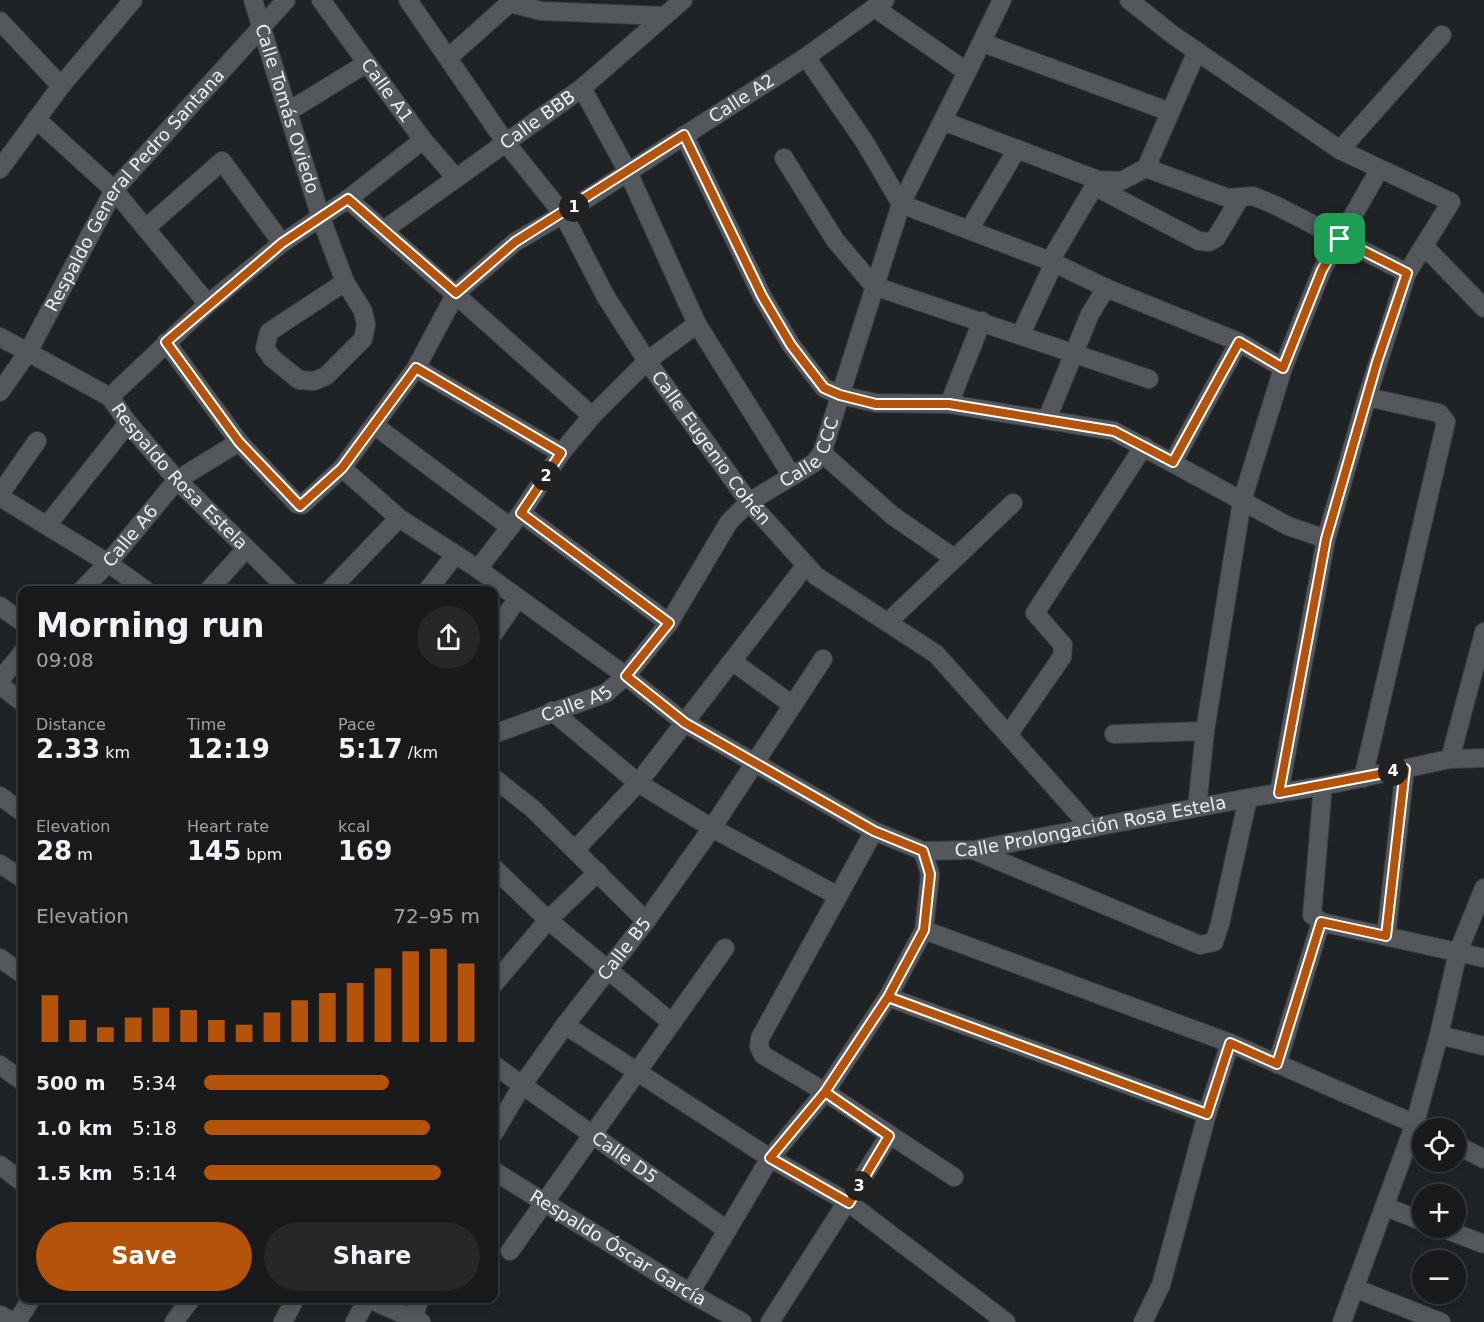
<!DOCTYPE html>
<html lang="en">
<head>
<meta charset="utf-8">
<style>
	:root { --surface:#181a1c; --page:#252729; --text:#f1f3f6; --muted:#9fa1a3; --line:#36383b; --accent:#b45309 }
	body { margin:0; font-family:"DejaVu Sans",sans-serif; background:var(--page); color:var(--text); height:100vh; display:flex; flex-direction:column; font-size:22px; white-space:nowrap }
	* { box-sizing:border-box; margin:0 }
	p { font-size:20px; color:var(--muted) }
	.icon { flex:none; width:33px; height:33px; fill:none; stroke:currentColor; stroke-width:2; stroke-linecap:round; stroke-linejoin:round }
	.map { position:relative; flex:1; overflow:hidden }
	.details { position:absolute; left:18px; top:586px; width:480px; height:717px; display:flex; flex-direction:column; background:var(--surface); border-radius:12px; box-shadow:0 3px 9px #0003,0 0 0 2px var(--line) }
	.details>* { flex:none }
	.buttons { position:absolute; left:1412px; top:1118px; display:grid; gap:12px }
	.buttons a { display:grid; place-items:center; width:54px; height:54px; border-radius:50%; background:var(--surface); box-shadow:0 3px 9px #0003,0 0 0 2px var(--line); font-size:30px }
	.pin { position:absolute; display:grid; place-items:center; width:51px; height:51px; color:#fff; margin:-26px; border-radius:12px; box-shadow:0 3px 9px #0006 }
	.km { position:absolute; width:30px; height:30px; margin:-15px; border-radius:50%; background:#222; color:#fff; font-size:16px; line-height:30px; text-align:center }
	.round { display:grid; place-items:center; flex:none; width:63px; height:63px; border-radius:32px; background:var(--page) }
	.headline { display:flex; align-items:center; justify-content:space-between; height:102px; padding:0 18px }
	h1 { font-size:33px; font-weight:700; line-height:45px }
	.metrics { display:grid; grid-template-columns:repeat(3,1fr); gap:9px; height:102px; padding:6px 18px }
	.metrics div { display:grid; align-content:center }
	.metrics b { font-size:26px; font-weight:700 }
	.metrics small { font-size:16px; font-weight:400 }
	.metrics p { font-size:16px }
	.chart { height:168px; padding:12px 18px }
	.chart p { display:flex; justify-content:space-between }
	.chart svg { width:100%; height:108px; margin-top:6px; stroke:var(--accent); stroke-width:6 }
	.primary-button { display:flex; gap:12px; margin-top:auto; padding:12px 18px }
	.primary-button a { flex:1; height:69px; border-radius:36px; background:var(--accent); color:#fff; font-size:24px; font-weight:700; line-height:69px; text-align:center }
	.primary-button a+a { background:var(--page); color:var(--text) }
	ul { padding:0 18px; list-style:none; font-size:20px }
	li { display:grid; grid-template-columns:96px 72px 1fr; align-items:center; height:45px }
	li i { height:15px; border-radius:8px; background:var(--accent) }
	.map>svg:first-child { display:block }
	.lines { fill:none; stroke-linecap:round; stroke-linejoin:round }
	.minor-casing { stroke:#3b3e40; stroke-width:20 }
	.minor { stroke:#54585c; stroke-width:18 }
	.route-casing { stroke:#fff; stroke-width:12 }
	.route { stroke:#b45309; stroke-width:8 }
	.labels { text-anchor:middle; stroke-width:6; stroke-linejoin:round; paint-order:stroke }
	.street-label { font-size:18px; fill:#ebeef0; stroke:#0b0c0e }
</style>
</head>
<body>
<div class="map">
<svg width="1484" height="1322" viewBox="0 0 1484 1322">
	<rect width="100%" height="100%" fill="#202326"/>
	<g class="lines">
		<defs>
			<g id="minor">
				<path id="s1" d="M 253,0 L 321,218 L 345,282 L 363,311 L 366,325 L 363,339 L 326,376 L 314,381 L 299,380 L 272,358 L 265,348 L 269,332 L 345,282"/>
				<path id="s2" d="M 321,0 L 423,140 L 456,178"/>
				<path id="s3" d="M 408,0 L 506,143 L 563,214 L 606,297 L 647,361 L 749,502 L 816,576 L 936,654 L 1091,828"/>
				<polyline points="1129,0 1173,35 1340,150 1451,202 1407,273 1367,397 1326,539 1279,793"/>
				<polyline points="510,3 541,11 664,16"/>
				<polyline points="875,8 967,72 1002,0"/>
				<polyline points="0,21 61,86"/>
				<polyline points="983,43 1170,112"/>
				<polyline points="806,57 864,141 901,204 1050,261 1106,288 1239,342 1283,368"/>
				<polyline points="448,58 513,0"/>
				<polyline points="582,88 628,172 697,324 792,476"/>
				<polyline points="289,111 367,63"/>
				<polyline points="36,119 114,190 208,304"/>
				<polyline points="943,121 1098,180 1121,181 1146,168 1197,51"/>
				<polyline points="684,135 762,296 791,345 824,388 840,395 876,403 949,404 1114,431 1288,526 1326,539"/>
				<polyline points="1340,150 1442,35"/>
				<polyline points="784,158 835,240 874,286 1149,379"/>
				<polyline points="1146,168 1228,198 1253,196 1275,205 1407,273"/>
				<polyline points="0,169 61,86 133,0"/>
				<polyline points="1094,186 1199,241 1209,242 1216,238 1240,198"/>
				<polyline points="348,199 592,416"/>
				<polyline points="147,227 222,161 282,243"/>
				<path id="s4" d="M 384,230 L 582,88 L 683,0"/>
				<polyline points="969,230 1017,149"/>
				<polyline points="1424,246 1484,308"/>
				<polyline points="1050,261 1098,180"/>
				<polyline points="1021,334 1054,263"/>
				<path id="s5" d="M 0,337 L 110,397 L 128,423 L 177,480 L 290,591"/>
				<path id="s6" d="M 166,342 L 239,442 L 297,504 L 302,505 L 342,468 L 416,368 L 456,293 L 515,242 L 563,214 L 806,57 L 885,0"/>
				<polyline points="416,368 561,453"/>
				<path id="s7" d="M 0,392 L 28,352 L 114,190 L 286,0"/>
				<polyline points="110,397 208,304 282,243 348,199 423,140"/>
				<polyline points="949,404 982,321"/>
				<polyline points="1047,419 1090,314 1106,288"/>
				<polyline points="374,425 510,527"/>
				<polyline points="822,453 893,516 954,558"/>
				<polyline points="1173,462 1239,342"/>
				<path id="s8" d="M 342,468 L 399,518 L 478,569 L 626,676 L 685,723 L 874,831 L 923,851 L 973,850 L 1248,798 L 1323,786 L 1450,759 L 1484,758"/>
				<polyline points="0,494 37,441"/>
				<polyline points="0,497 108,563 147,591"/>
				<polyline points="521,513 669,623"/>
				<polyline points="48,524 128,423"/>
				<polyline points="478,569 521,513 561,453 592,416 647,361 697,324"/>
				<path id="s9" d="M 81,591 L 108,563 L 177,480 L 239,442"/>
				<polyline points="208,591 246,549"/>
				<polyline points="329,591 399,518"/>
				<polyline points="427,591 455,555"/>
				<polyline points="0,606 22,622"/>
				<polyline points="888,622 1013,503"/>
				<polyline points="494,633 518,598"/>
				<polyline points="732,661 791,704"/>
				<polyline points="0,680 22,653"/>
				<polyline points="0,685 22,702"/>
				<polyline points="552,711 638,783 712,828 838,896"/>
				<path id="s10" d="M 494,734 L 606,693 L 626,676 L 669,623 L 729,522 L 749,502 L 814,463 L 822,453 L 901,204 L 967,72"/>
				<polyline points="1114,734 1205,731"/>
				<polyline points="1008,735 1062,657 1063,645 1035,613 1144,446"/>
				<polyline points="1450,759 1484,632"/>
				<polyline points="494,778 533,809 646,921"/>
				<polyline points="1363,778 1446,422 1439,413 1367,397"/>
				<polyline points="1323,786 1312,915 1321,922 1484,958"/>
				<polyline points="0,796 22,812"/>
				<polyline points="1197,807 1205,731 1242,501 1283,368 1322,270 1379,170"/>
				<polyline points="874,831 760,1038 759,1047 763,1055 825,1092 954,1177"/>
				<polyline points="575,850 638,783 806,565"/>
				<polyline points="973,850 1200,945 1214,942 1220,924 1248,798"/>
				<polyline points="0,864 22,878"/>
				<polyline points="494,868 548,920 672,1023"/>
				<polyline points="1484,888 1458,952 1439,1035 1484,1046"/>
				<polyline points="924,930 1230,1043 1424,1128"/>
				<polyline points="1386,936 1405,769"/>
				<polyline points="0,958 22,974"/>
				<polyline points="494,984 548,920 598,872"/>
				<polyline points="888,997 1207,1114"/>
				<polyline points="565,1025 770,1158 849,1203 1006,1322"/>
				<polyline points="1277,1064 1321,922"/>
				<polyline points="0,1065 22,1081"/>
				<path id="s11" d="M 494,1065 L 727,1230"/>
				<path id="s12" d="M 494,1133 L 523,1084 L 565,1025 L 646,921 L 712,828 L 823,659"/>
				<polyline points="1455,1144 1484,1159"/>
				<polyline points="0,1165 22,1182"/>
				<path id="s13" d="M 494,1171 L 690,1293 L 742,1322"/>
				<polyline points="1386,1207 1422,1221"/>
				<polyline points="1439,1227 1484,1244"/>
				<polyline points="510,1251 725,948"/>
				<polyline points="1354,1288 1441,1322"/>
				<polyline points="690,1293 770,1158 825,1092 888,997 924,930 930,874 923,851"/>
				<polyline points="369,1299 421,1322"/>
				<polyline points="0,1315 14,1322"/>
				<polyline points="413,1317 420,1299"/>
				<polyline points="17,1322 31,1299"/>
				<polyline points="174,1322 191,1299"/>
				<polyline points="283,1322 295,1299"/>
				<polyline points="355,1322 367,1299"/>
				<polyline points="770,1322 889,1136"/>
				<polyline points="1143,1322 1161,1285 1207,1114 1230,1043"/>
				<polyline points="1342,1322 1415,1123 1439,1035"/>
			</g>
		</defs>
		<!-- minor casing -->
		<use href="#minor" class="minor-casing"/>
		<!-- minor -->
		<use href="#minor" class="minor"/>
	</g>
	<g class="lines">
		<defs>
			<polyline id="route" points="1340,239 1322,270 1283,368 1239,342 1173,462 1114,431 949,404 876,404 840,395 824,388 791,345 762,296 684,135 515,242 456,293 348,199 282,243 166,342 239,442 300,506 342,468 416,368 561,453 521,513 669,623 626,676 685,723 874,831 923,851 930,874 924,930 888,997 825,1092 770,1158 849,1203 889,1136 825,1092 888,997 1207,1114 1230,1043 1277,1064 1321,922 1386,936 1405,769 1279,793 1326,539 1377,362 1407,273 1340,239"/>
		</defs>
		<!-- route casing -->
		<use href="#route" class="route-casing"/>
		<!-- route -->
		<use href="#route" class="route"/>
	</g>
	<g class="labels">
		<!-- street labels -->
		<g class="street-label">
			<text dy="6" stroke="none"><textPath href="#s2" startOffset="112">Calle A1</textPath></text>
			<text dy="6" stroke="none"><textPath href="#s6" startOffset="824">Calle A2</textPath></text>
			<text dy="6" stroke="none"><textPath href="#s1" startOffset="114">Calle Tomás Oviedo</textPath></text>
			<text dy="6" stroke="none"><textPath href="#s4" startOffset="189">Calle BBB</textPath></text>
			<text dy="6" stroke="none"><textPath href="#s7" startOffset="244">Respaldo General Pedro Santana</textPath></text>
			<text dy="6" stroke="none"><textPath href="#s3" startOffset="542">Calle Eugenio Cohén</textPath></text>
			<text dy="6" stroke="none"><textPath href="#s10" startOffset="441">Calle CCC</textPath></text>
			<text dy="6" stroke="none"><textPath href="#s5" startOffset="231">Respaldo Rosa Estela</textPath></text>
			<text dy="6" stroke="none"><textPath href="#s9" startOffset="74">Calle A6</textPath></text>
			<text dy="6" stroke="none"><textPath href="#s10" startOffset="88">Calle A5</textPath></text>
			<text dy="6" stroke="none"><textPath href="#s8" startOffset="868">Calle Prolongación Rosa Estela</textPath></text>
			<text dy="6" stroke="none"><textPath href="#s12" startOffset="226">Calle B5</textPath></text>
			<text dy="6" stroke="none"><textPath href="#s11" startOffset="160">Calle D5</textPath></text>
			<text dy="6" stroke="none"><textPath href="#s13" startOffset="146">Respaldo Óscar García</textPath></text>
		</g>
	</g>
</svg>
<div class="buttons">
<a><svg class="icon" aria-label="locate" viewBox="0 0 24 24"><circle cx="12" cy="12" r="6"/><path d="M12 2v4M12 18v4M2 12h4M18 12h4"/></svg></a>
<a>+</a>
<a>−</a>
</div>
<div class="pin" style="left:1340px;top:239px;background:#1e9e55"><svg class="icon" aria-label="arrive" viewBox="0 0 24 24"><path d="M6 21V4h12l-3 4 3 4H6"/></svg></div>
<b class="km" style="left:574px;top:207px">1</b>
<b class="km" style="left:546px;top:476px">2</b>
<b class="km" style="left:859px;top:1186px">3</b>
<b class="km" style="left:1393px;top:771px">4</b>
<section class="details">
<div class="headline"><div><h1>Morning run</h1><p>09:08</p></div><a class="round"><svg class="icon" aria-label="share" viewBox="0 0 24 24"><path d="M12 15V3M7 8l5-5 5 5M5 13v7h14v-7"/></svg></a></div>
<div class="metrics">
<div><p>Distance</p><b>2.33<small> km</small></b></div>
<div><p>Time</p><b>12:19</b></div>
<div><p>Pace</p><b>5:17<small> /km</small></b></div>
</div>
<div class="metrics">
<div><p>Elevation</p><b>28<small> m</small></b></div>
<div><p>Heart rate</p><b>145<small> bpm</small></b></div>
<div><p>kcal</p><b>169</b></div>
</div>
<div class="chart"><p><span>Elevation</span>72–95 m</p>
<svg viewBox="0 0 160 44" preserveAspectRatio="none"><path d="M5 44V25M15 44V35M25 44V38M35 44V34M45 44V30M55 44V31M65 44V35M75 44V37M85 44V32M95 44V27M105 44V24M115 44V20M125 44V14M135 44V7M145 44V6M155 44V12"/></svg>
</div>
<ul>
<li><b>500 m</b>5:34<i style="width:67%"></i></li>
<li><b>1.0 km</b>5:18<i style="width:82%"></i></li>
<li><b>1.5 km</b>5:14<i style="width:86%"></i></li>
</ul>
<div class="primary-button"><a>Save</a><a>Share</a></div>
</section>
</div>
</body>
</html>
